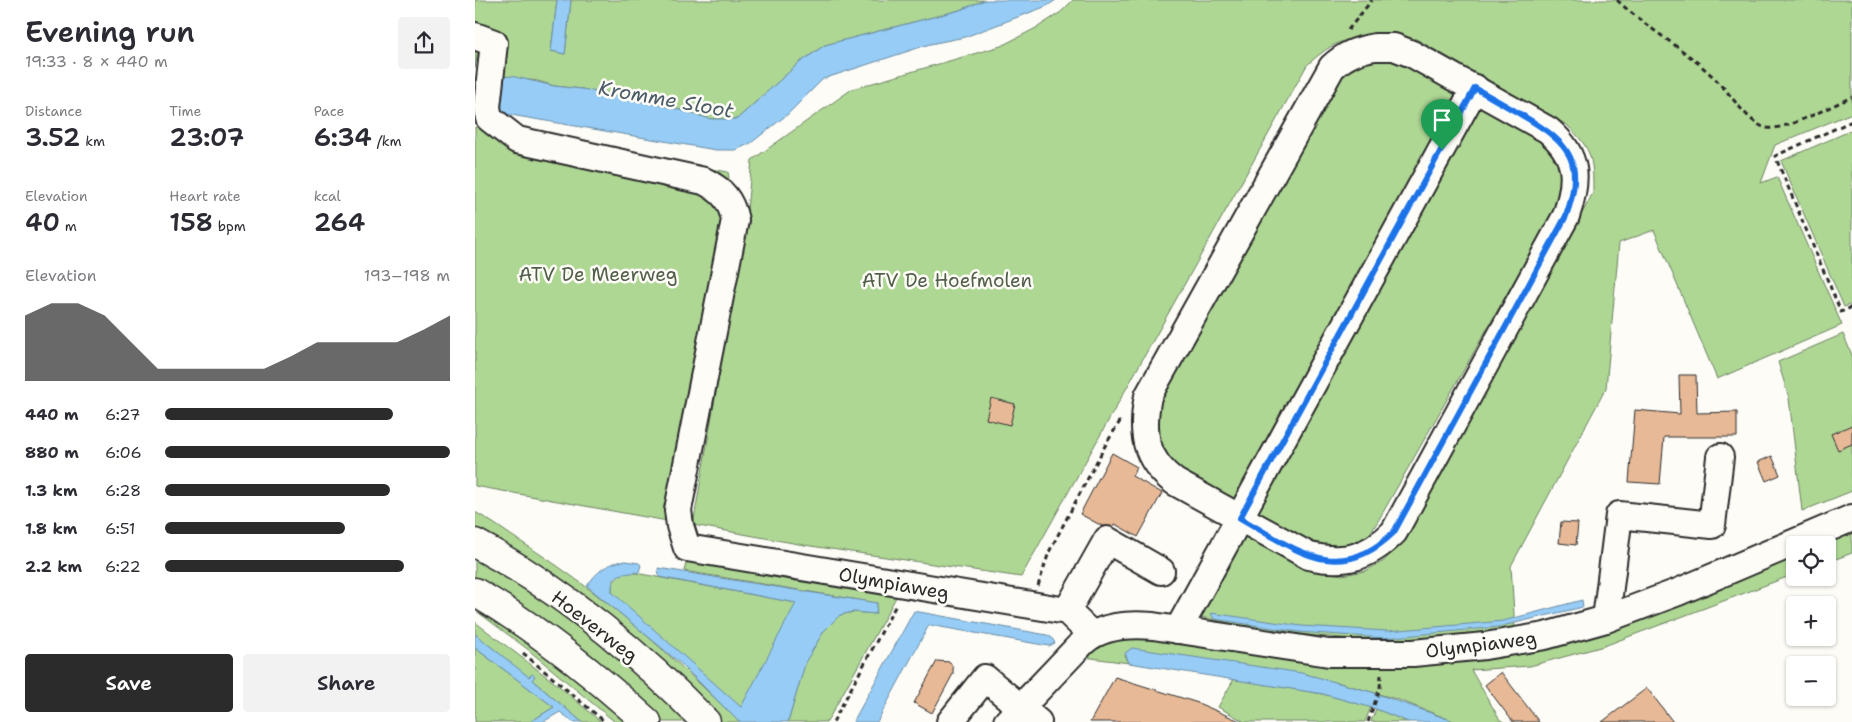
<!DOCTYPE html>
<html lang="en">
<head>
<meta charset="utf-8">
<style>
	:root { --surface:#fff; --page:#f2f2f3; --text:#2b2b33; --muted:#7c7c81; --accent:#2b2b2b }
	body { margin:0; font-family:"Shantell Sans",sans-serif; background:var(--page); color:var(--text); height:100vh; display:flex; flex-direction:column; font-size:19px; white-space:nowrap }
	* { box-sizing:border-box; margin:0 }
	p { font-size:16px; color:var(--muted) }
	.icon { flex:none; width:28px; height:28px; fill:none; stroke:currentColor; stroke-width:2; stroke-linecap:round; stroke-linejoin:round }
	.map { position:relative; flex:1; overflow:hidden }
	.panel { display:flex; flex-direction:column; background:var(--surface); width:475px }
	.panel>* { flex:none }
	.controls { position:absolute; left:1311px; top:536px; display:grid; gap:10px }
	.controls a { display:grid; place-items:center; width:50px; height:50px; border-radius:5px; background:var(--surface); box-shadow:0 1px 4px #0004; font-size:25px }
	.pin { position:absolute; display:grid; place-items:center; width:42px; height:42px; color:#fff; margin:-51px -21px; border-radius:50% 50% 50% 0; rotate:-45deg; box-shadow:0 0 5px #0007 }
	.pin .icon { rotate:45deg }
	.round { display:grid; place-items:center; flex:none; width:52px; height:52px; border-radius:5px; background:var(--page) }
	.summary { display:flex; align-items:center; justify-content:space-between; height:85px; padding:0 25px }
	h1 { font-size:28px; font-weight:600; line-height:38px }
	.figures { display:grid; grid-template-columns:repeat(3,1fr); gap:8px; height:85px; padding:5px 25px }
	.figures div { display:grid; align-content:center }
	.figures b { font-size:25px; font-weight:600 }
	.figures small { font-size:14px; font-weight:400 }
	.figures p { font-size:14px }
	.chart { height:140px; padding:10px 25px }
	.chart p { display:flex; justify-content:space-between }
	.chart svg { width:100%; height:90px; margin-top:5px; fill:var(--accent); opacity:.7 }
	.cta { display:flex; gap:10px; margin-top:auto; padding:10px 25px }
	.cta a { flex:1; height:58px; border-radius:5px; background:var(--accent); color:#fff; font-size:20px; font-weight:600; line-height:58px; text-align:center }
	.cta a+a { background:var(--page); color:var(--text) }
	ul { padding:0 25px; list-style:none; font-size:16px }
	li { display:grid; grid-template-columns:80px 60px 1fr; align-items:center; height:38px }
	li i { height:12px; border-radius:6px; background:var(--accent) }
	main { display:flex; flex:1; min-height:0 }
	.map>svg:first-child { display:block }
	.green { fill:#aed794; stroke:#6c8160 }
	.water { fill:#96ccf5; stroke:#6b8ca4 }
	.building { fill:#e7b997; stroke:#2b2b2b }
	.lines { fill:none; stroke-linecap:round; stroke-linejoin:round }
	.minor-casing { stroke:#2b2b2b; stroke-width:30 }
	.major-casing { stroke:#2b2b2b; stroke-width:31 }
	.path { stroke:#2b2b2b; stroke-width:3; stroke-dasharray:5 4; stroke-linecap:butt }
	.minor { stroke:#fdfcf7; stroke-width:26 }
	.major { stroke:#fdfcf7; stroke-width:28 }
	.route-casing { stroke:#fff; stroke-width:10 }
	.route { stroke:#1a73e8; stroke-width:6 }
	.labels { text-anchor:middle; stroke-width:5; stroke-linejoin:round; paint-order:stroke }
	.park-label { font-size:19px; fill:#525f4a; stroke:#fdfcf7 }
	.street-label { font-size:19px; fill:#2b2b2b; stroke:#fdfcf7 }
	.water-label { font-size:20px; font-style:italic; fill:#4b5b68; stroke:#fdfcf7 }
</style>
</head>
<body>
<main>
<section class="panel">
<div class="summary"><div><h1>Evening run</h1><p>19:33 · 8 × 440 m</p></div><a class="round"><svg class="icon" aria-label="share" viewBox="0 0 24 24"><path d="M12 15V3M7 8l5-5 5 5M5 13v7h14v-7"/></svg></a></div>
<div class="figures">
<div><p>Distance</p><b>3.52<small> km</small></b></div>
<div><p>Time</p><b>23:07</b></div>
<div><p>Pace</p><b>6:34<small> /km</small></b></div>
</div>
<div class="figures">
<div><p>Elevation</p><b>40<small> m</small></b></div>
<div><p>Heart rate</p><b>158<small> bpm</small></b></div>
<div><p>kcal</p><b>264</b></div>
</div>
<div class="chart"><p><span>Elevation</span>193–198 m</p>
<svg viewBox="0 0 160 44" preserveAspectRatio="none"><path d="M0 44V12L10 6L20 6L30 12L40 25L50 38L60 38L70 38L80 38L90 38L100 32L110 25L120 25L130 25L140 25L150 19L160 12V44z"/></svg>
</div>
<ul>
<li><b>440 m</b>6:27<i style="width:80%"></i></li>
<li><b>880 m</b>6:06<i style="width:100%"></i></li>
<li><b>1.3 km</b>6:28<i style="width:79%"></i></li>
<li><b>1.8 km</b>6:51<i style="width:63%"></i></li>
<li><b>2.2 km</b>6:22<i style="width:84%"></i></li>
</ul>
<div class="cta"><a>Save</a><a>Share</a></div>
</section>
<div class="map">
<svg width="1377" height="722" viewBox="0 0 1377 722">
	<rect width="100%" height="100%" fill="#fdfcf7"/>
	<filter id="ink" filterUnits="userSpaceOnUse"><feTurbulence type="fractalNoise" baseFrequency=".02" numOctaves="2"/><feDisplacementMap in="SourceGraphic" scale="10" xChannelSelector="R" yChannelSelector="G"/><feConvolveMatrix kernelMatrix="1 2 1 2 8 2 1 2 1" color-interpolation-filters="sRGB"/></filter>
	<g filter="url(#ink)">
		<!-- green -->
		<g class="green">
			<polygon points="0,0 82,0 76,51 90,54 96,0 510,0 485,10 350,45 324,63 262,119 236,119 198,108 107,89 79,86 63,81 27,77 5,41 0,68"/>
			<path d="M 598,0 L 1377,0 L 1377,113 L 1300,145 L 1286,183 L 1302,177 L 1367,325 L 1242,379 L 1179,230 L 1144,243 L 1131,388 L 1036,566 L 1040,630 L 978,638 L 879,639 L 796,632 L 726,617 L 770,536 L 835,570 L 868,575 L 890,571 L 909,561 L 931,534 L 1118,193 C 1118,159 1118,150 1092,125 L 941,39 C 914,35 882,32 857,46 C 848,51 840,58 832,65 L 546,577 L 329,545 L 218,525 L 271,220 L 277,160 L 377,89 L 526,46 L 563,27 L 586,12 Z"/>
			<polygon points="914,58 933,61 986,91 758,503 713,478 689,457 678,435 683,398 867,67 889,60"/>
			<polygon points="1004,101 1079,143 1085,154 1088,195 903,521 890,541 880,548 842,548 781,515"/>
			<polygon points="0,127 253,172 260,220 198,522 0,486"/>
			<polygon points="1377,130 1377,304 1369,307 1306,161"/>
			<polygon points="1368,334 1377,355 1377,491 1327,511 1314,398 1303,362"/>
			<path d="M 0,512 C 17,521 32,533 48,543 C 128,594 197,655 264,722 L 238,722 L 0,536 Z"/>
			<polygon points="1377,531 1377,553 1353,562 1352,545 1341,545"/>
			<polygon points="0,552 99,617 220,722 188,722 0,583"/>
			<polygon points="1320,553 1320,574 1129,646 1055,666 996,670 1025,720 1029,722 981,722 921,699 865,683 650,655 654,663 609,657 637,637 1022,654"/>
			<polygon points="213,556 425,590 352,722 313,722 331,660 349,631 365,615 378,612 401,614 402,603 209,571"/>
			<polygon points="155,572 322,603 266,708 141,597 137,592 137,583 148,573"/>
			<polygon points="0,597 160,722 140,722 51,648 0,610"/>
			<polygon points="0,622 84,686 126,722 107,722 57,680 57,674 54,678 0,634"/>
			<polygon points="0,648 79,707 55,722 0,722"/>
			<polygon points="759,679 848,694 896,707 890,722 770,722 743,707"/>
			<polygon points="901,709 933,722 896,722"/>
		</g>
		<!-- water -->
		<g class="water">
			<polygon points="82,0 96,0 90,54 76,51"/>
			<polygon points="510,0 581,0 572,6 490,37 455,44 348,79 313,114 276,143 261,150 241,150 24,113 0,103 0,77 8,86 27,77 36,76 79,86 107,89 198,108 236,119 262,119 324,63 350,45 485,10"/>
			<path d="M 150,561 L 164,563 L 166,565 L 164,572 C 150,575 136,570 137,592 L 266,707 L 321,603 L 184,577 L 183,568 L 402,603 L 401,614 L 378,612 L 365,615 L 349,631 L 331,661 L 313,722 L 264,722 L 206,664 L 112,586 C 121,572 133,562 150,561 Z"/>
			<polygon points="1107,600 1108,607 1023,627 909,638 823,632 739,619 736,613 827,626 913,631 1028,621"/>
			<polygon points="439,611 572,635 576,637 580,643 574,646 454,625 402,722 378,722"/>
			<polygon points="0,634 54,677 57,674 60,676 57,680 107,722 98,722 85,712 68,722 55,722 79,707 0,648"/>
			<polygon points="657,648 827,673 897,692 981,722 933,722 901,709 848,694 654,663 650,653"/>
		</g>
		<!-- building -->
		<g class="building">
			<polygon points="1204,375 1221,375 1222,413 1262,412 1262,437 1189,437 1185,484 1154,482 1160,410 1205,414"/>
			<polygon points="516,398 540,404 535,425 511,419"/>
			<polygon points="1377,425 1377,444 1363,450 1356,434"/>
			<polygon points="637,453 662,467 657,476 687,493 663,537 640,524 638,527 627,526 605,514"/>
			<polygon points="1297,456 1305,475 1291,481 1283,462"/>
			<polygon points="1086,522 1103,523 1101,545 1084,543"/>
			<polygon points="462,661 475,662 478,668 478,674 457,713 439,703"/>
			<polygon points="1026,672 1064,722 1038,722 1010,685"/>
			<polygon points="640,677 723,703 767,722 615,722"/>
			<polygon points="1172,688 1198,722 1127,722"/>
		</g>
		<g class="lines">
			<defs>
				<g id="minor">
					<path d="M 0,36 L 19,43 L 12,107 L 14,118 L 42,140 L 229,181 C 247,190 256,200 260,220 L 203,510 L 205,526 L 212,548 L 592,611 L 617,635"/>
					<path d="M 900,47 L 919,47 L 937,54 L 1073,130 C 1104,156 1103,180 1091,216 L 919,532 C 893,558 870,564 834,556 L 700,482 C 669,459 666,432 673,396 L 857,67 C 870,55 882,50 900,47 Z"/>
					<polyline points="592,611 632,540 686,571"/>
					<polyline points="1131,619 1144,515 1237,525 1245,457"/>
					<polyline points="703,630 1000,88"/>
					<polyline points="475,722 510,678 563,722"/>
					<path d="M 532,722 L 608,642 C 627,625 654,624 678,626 L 854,653 L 938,653 L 1010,646 L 1070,636 L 1131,619 L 1203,592 L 1377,518"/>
				</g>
				<g id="major">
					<path d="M 0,543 C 85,589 164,653 231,722"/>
					<path d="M 0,592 C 61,628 119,674 172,722"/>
				</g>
			</defs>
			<!-- minor casing -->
			<use href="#minor" class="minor-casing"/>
			<!-- major casing -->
			<use href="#major" class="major-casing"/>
			<!-- path -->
			<g class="path">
				<path d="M 1142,0 C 1174,31 1215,51 1245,84 C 1257,96 1275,125 1292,128 C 1310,131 1358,105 1377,97"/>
				<polyline points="873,30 897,0"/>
				<polyline points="1377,121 1300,156 1366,312 1377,307"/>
				<polyline points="563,586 574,552 631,444 647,418"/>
				<polyline points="48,653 130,722"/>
				<polyline points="358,722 421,605"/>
				<polyline points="893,722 905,688 906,675"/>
			</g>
			<!-- minor -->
			<use href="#minor" class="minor"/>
			<!-- major -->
			<use href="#major" class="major"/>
		</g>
	</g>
	<g class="lines" filter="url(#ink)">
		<defs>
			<path id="route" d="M 1000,88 C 1017,98 1034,107 1050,117 C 1096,144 1110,163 1091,216 L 919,532 C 863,587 820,549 765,518 Z"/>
		</defs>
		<!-- route casing -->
		<use href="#route" class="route-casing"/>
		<!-- route -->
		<use href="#route" class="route"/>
	</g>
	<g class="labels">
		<!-- park labels -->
		<g class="park-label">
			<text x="123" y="281">ATV De Meerweg</text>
			<text x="472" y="287">ATV De Hoefmolen</text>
		</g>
		<!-- street labels -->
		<g class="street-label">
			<text transform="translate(419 583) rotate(10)" y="7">Olympiaweg</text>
			<text transform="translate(120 626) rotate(38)" y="7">Hoeverweg</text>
			<text transform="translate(1006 644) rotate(-7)" y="7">Olympiaweg</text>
		</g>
		<!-- water labels -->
		<g class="water-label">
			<text transform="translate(191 99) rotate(10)" y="7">Kromme Sloot</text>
		</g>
	</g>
</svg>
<div class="controls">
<a><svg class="icon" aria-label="locate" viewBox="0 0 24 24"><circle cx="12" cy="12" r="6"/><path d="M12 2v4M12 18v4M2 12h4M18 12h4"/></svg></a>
<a>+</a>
<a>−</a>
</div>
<div class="pin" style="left:967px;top:150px;background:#1e9e55"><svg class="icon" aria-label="arrive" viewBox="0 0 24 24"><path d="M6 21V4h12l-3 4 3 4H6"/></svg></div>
</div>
</main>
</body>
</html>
